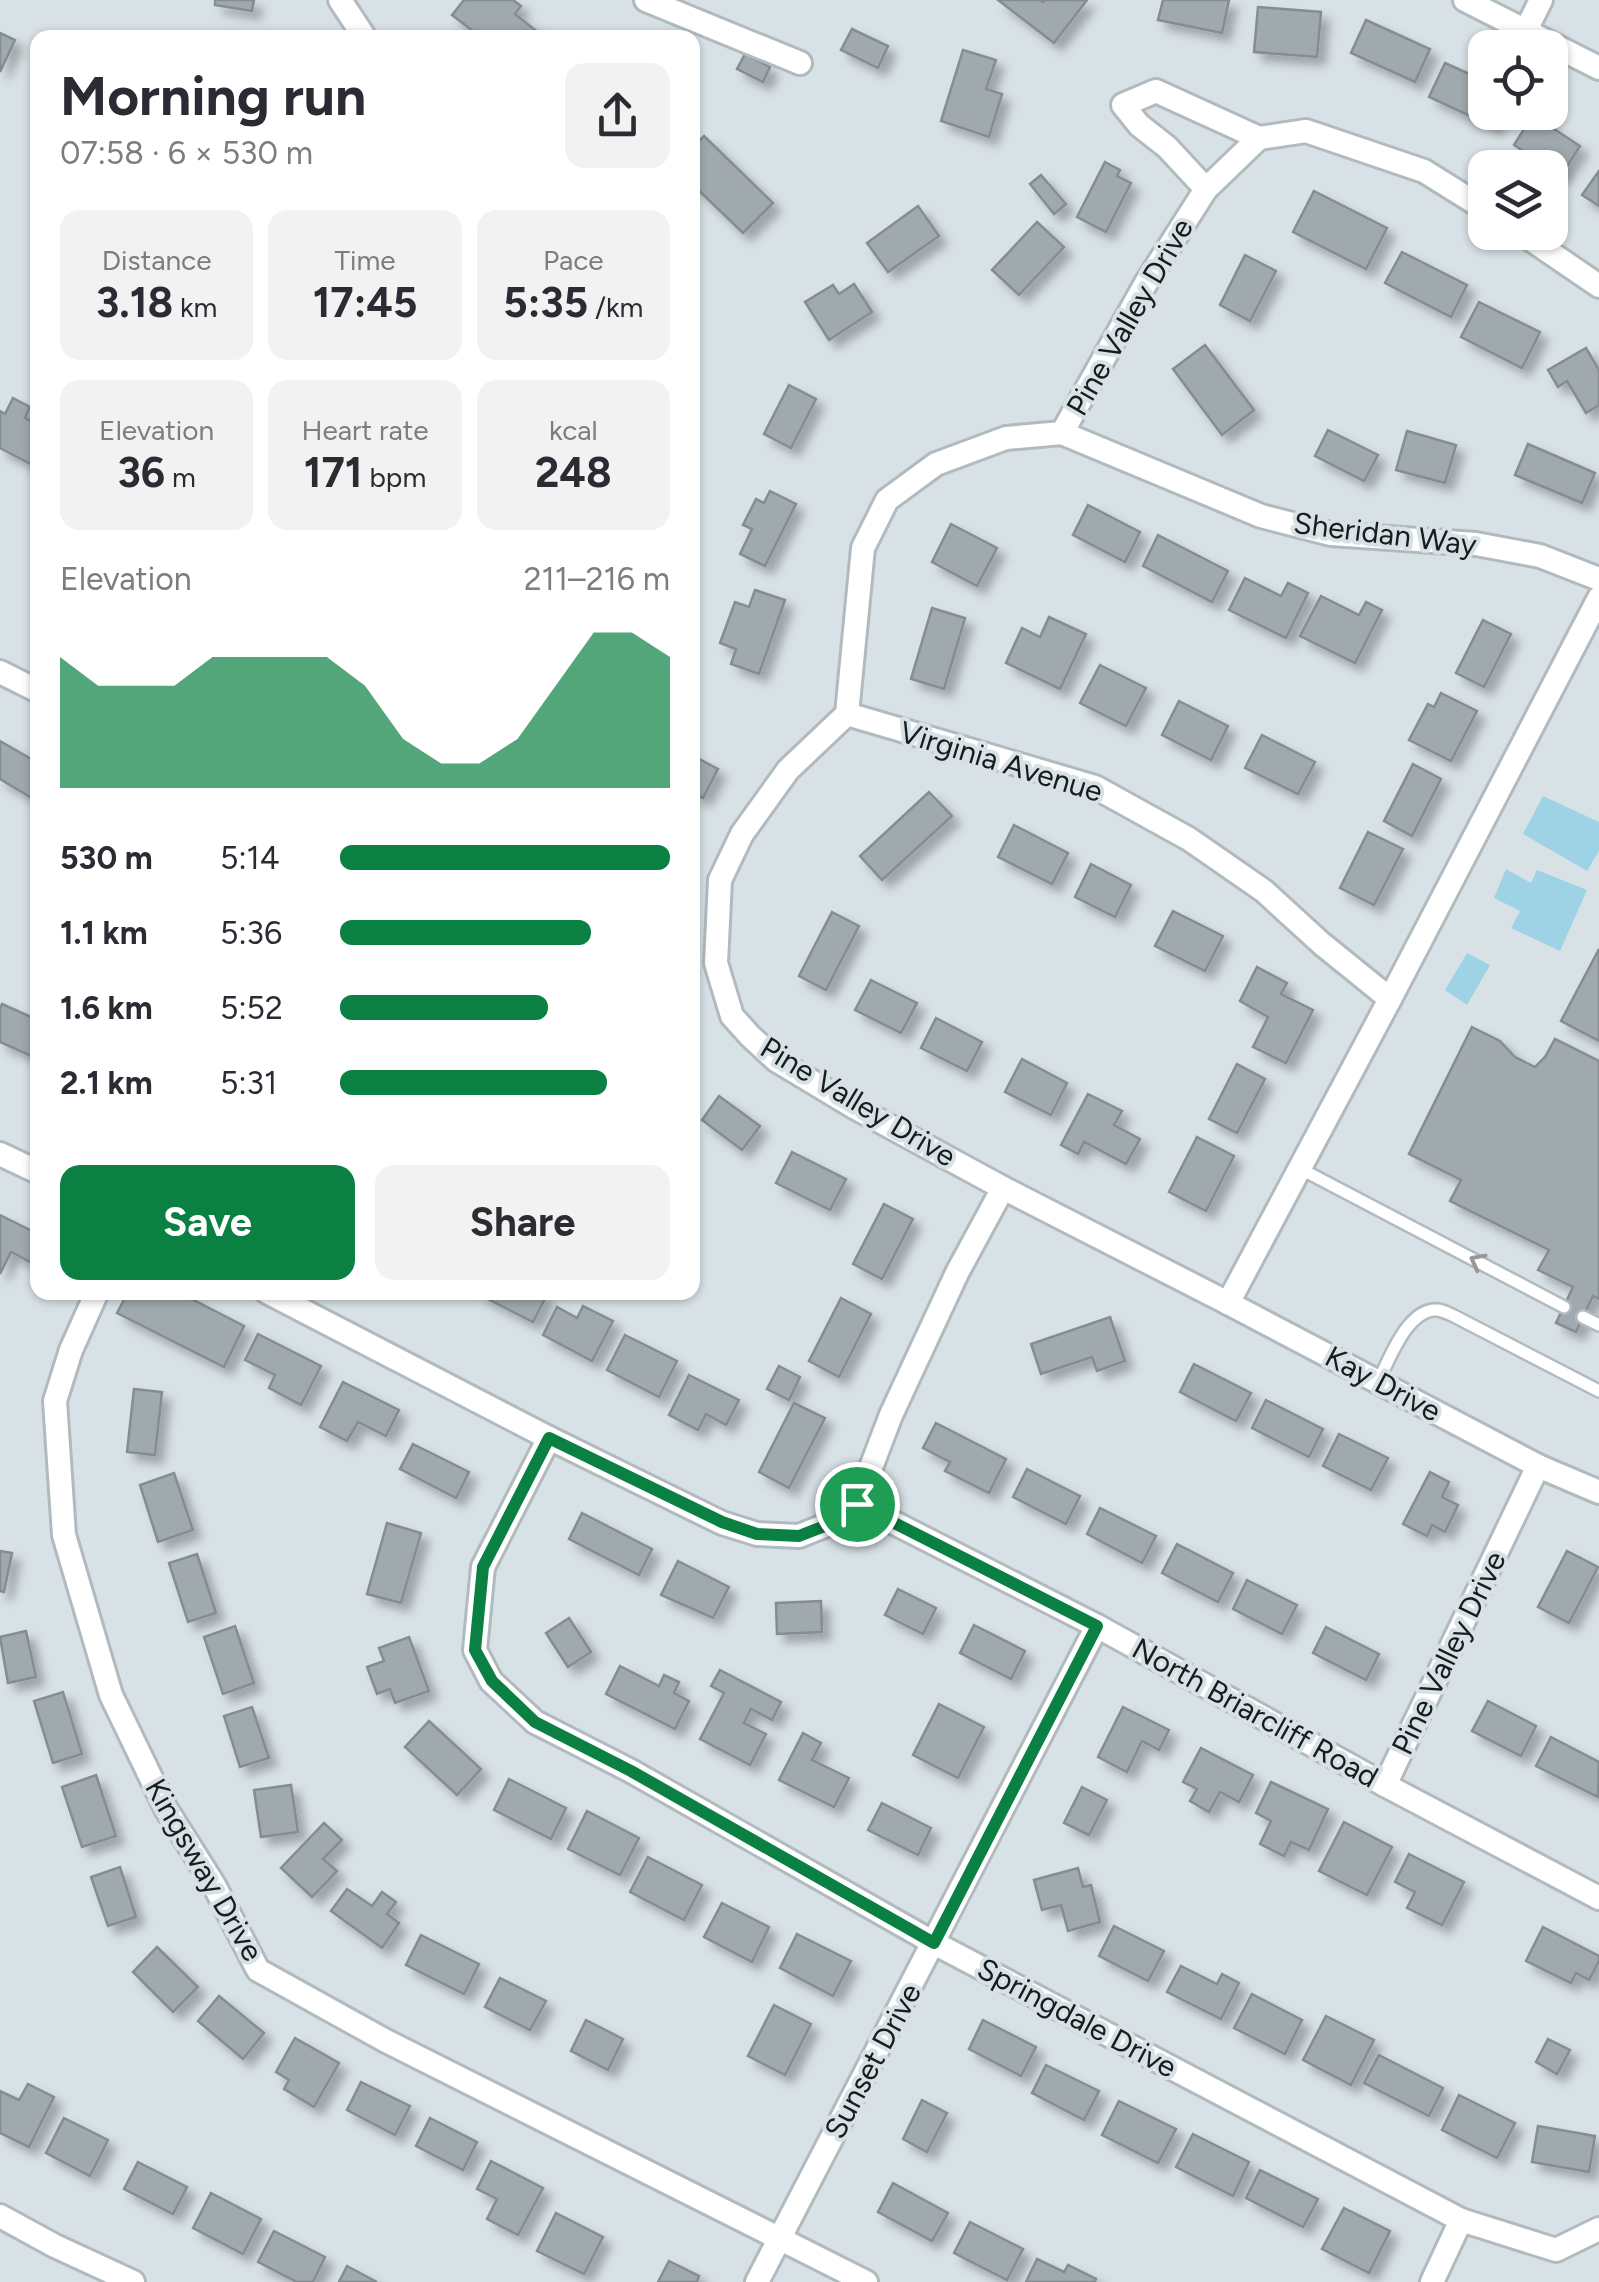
<!DOCTYPE html>
<html lang="en">
<head>
<meta charset="utf-8">
<style>
	:root { --surface:#fff; --page:#f2f2f3; --text:#2b2b33; --muted:#7c7c81; --accent:#0b8043 }
	body { margin:0; font-family:Figtree,sans-serif; background:var(--page); color:var(--text); height:100vh; display:flex; flex-direction:column; font-size:38px; white-space:nowrap }
	* { box-sizing:border-box; margin:0 }
	p { font-size:32px; color:var(--muted) }
	.icon { flex:none; width:55px; height:55px; fill:none; stroke:currentColor; stroke-width:2; stroke-linecap:round; stroke-linejoin:round }
	.map { position:relative; flex:1; overflow:hidden }
	.details { position:absolute; left:30px; top:30px; width:670px; height:1270px; display:flex; flex-direction:column; background:var(--surface); border-radius:20px; box-shadow:0 2px 8px #0004 }
	.details>* { flex:none }
	.fabs { position:absolute; left:1468px; top:30px; display:grid; gap:20px }
	.fabs a { display:grid; place-items:center; width:100px; height:100px; border-radius:20px; background:var(--surface); box-shadow:0 2px 8px #0004; font-size:50px }
	.pin { position:absolute; display:grid; place-items:center; width:85px; height:85px; color:#fff; margin:-42px; border:5px solid #fff; border-radius:50%; box-shadow:0 2px 10px #0007 }
	.round { display:grid; place-items:center; flex:none; width:105px; height:105px; border-radius:20px; background:var(--page) }
	.summary { display:flex; align-items:center; justify-content:space-between; height:170px; padding:0 30px }
	h1 { font-size:55px; font-weight:700; line-height:75px }
	.metrics { display:grid; grid-template-columns:repeat(3,1fr); gap:15px; height:170px; padding:10px 30px }
	.metrics div { display:grid; align-content:center; border-radius:20px; background:var(--page); text-align:center }
	.metrics b { font-size:42px; font-weight:700 }
	.metrics small { font-size:28px; font-weight:400 }
	.metrics p { font-size:28px }
	.chart { height:280px; padding:20px 30px }
	.chart p { display:flex; justify-content:space-between }
	.chart svg { width:100%; height:180px; margin-top:10px; fill:var(--accent); opacity:.7 }
	.button { display:flex; gap:20px; margin-top:auto; padding:20px 30px }
	.button a { flex:1; height:115px; border-radius:20px; background:var(--accent); color:#fff; font-size:40px; font-weight:700; line-height:115px; text-align:center }
	.button a+a { background:var(--page); color:var(--text) }
	ul { padding:0 30px; list-style:none; font-size:32px }
	li { display:grid; grid-template-columns:160px 120px 1fr; align-items:center; height:75px }
	li i { height:25px; border-radius:12px; background:var(--accent) }
	.map>svg:first-child { display:block }
	.green { fill:#9dd3e5 }
	.building { fill:#a0aaae; stroke:#848d91; stroke-width:2.5; filter:url(#shadow) }
	.lines { fill:none; stroke-linecap:round; stroke-linejoin:round }
	.service-casing { stroke:#b1bbbf; stroke-width:16 }
	.minor-casing { stroke:#b1bbbf; stroke-width:28 }
	.service { stroke:#fff; stroke-width:11 }
	.minor { stroke:#fff; stroke-width:22 }
	.oneway { stroke:#979999 }
	.route-casing { stroke:#fff; stroke-width:20 }
	.route { stroke:#0b8043; stroke-width:12 }
	.labels { text-anchor:middle; stroke-width:8; stroke-linejoin:round; paint-order:stroke }
	.street-label { font-size:30px; fill:#181c1d; stroke:#d8e2e6 }
</style>
</head>
<body>
<div class="map">
<svg width="1599" height="2282" viewBox="0 0 1599 2282">
	<defs>
		<filter id="shadow"><feDropShadow dx="8" dy="8" stdDeviation="5" flood-color="#0004"/></filter>
	</defs>
	<rect width="100%" height="100%" fill="#d8e2e6"/>
	<!-- green -->
	<g class="green">
		<polygon points="1543,796 1599,822 1599,851 1587,871 1523,834"/>
		<polygon points="1506,869 1531,883 1537,870 1587,890 1560,951 1511,928 1520,911 1494,898"/>
		<polygon points="1467,953 1490,965 1467,1005 1445,990"/>
	</g>
	<!-- building -->
	<g class="building">
		<polygon points="215,0 254,0 252,11 215,5"/>
		<polygon points="464,0 513,0 521,6 515,14 545,38 482,38 452,15"/>
		<polygon points="998,0 1040,0 1043,2 1045,0 1087,0 1054,43"/>
		<polygon points="1163,0 1229,0 1222,33 1158,20"/>
		<polygon points="1258,7 1321,12 1317,57 1254,52"/>
		<polygon points="1366,20 1430,49 1415,82 1351,53"/>
		<polygon points="852,29 888,46 878,68 841,50"/>
		<polygon points="0,33 15,40 0,72"/>
		<polygon points="963,50 996,60 986,89 1002,94 989,137 941,121"/>
		<polygon points="745,54 770,67 763,82 737,69"/>
		<polygon points="1445,63 1485,81 1485,112 1500,112 1494,127 1429,97"/>
		<polygon points="1533,115 1580,146 1561,176 1514,145"/>
		<polygon points="704,136 773,203 743,233 692,184 692,148"/>
		<polygon points="1105,162 1120,170 1117,176 1131,183 1106,232 1077,217"/>
		<polygon points="1599,171 1599,206 1582,195"/>
		<polygon points="1041,175 1066,204 1054,214 1030,184"/>
		<polygon points="1314,191 1387,228 1366,269 1293,232"/>
		<polygon points="918,206 939,236 888,272 867,243"/>
		<polygon points="1037,222 1064,247 1019,295 992,270"/>
		<polygon points="1402,252 1467,285 1451,317 1385,283"/>
		<polygon points="1245,255 1276,271 1250,321 1220,305"/>
		<polygon points="854,284 872,312 829,340 805,302 833,285 839,294"/>
		<polygon points="1479,302 1540,332 1522,368 1461,337"/>
		<polygon points="1205,345 1254,410 1222,435 1173,369"/>
		<polygon points="1586,348 1599,370 1599,405 1586,413 1567,381 1558,387 1548,370"/>
		<polygon points="789,385 816,399 791,448 764,434"/>
		<polygon points="13,398 30,407 25,418 38,425 38,468 0,448 0,411 5,414"/>
		<polygon points="1328,430 1378,455 1364,481 1315,456"/>
		<polygon points="1407,431 1456,445 1445,483 1396,470"/>
		<polygon points="1528,444 1595,473 1582,503 1515,475"/>
		<polygon points="770,491 796,504 765,566 740,554 752,529 743,525 756,499 764,503"/>
		<polygon points="1088,505 1140,532 1125,562 1073,535"/>
		<polygon points="951,524 997,548 977,586 932,562"/>
		<polygon points="1158,535 1228,571 1212,602 1143,566"/>
		<polygon points="1245,578 1281,596 1288,583 1308,593 1286,638 1229,610"/>
		<polygon points="755,590 785,600 759,674 731,664 736,649 720,643 735,602 749,607"/>
		<polygon points="1321,596 1359,615 1366,602 1382,610 1355,663 1300,636"/>
		<polygon points="932,608 965,618 944,689 911,679"/>
		<polygon points="1049,617 1086,634 1060,689 1006,663 1022,628 1040,637"/>
		<polygon points="1483,620 1511,634 1484,687 1456,673"/>
		<polygon points="1100,665 1146,688 1126,726 1080,703"/>
		<polygon points="1441,693 1477,711 1451,761 1409,740 1428,704 1434,707"/>
		<polygon points="1179,701 1228,726 1211,760 1162,735"/>
		<polygon points="1262,735 1315,762 1298,794 1245,768"/>
		<polygon points="0,741 38,763 38,790 32,798 0,779"/>
		<polygon points="692,755 718,769 703,798 692,793"/>
		<polygon points="1413,764 1441,779 1412,836 1384,821"/>
		<polygon points="929,792 952,816 882,880 860,856"/>
		<polygon points="1014,825 1068,853 1052,884 998,857"/>
		<polygon points="1368,832 1403,849 1374,905 1340,888"/>
		<polygon points="1091,864 1131,885 1115,917 1075,897"/>
		<polygon points="1173,911 1223,936 1205,971 1155,946"/>
		<polygon points="832,912 859,926 826,990 799,976"/>
		<polygon points="1599,949 1599,1041 1561,1021"/>
		<polygon points="1257,967 1287,983 1281,994 1313,1010 1286,1063 1253,1047 1268,1017 1240,1001"/>
		<polygon points="871,980 917,1003 901,1033 855,1010"/>
		<polygon points="2,1004 38,1020 38,1059 0,1042 0,1009"/>
		<polygon points="936,1018 982,1042 967,1071 921,1048"/>
		<polygon points="1472,1027 1500,1041 1515,1057 1535,1067 1545,1057 1555,1039 1599,1061 1599,1299 1593,1296 1576,1332 1556,1323 1573,1287 1538,1270 1549,1250 1450,1201 1461,1180 1409,1154"/>
		<polygon points="1022,1059 1067,1083 1051,1115 1005,1092"/>
		<polygon points="1237,1064 1265,1079 1237,1133 1209,1119"/>
		<polygon points="1088,1094 1122,1111 1114,1125 1140,1139 1126,1164 1084,1142 1078,1154 1061,1145"/>
		<polygon points="719,1096 760,1126 742,1150 702,1120"/>
		<polygon points="1197,1137 1234,1156 1206,1211 1169,1192"/>
		<polygon points="792,1152 846,1179 830,1210 776,1183"/>
		<polygon points="884,1204 913,1219 882,1279 853,1264"/>
		<polygon points="0,1215 38,1234 38,1266 11,1252 0,1274"/>
		<polygon points="128,1292 178,1292 244,1326 224,1367 117,1313"/>
		<polygon points="479,1292 538,1292 546,1297 533,1322 478,1294"/>
		<polygon points="841,1298 871,1314 839,1377 809,1361"/>
		<polygon points="583,1306 613,1321 592,1361 543,1335 557,1307 577,1318"/>
		<polygon points="1110,1317 1125,1361 1097,1371 1092,1357 1041,1374 1031,1344"/>
		<polygon points="258,1334 321,1366 301,1405 269,1388 275,1375 245,1360"/>
		<polygon points="625,1335 677,1361 659,1397 607,1370"/>
		<polygon points="1194,1364 1251,1393 1236,1421 1180,1392"/>
		<polygon points="779,1366 800,1377 789,1400 767,1389"/>
		<polygon points="689,1375 739,1400 726,1425 706,1414 698,1430 669,1415"/>
		<polygon points="343,1382 399,1410 386,1436 358,1422 347,1441 320,1427"/>
		<polygon points="134,1389 162,1392 155,1455 127,1452"/>
		<polygon points="1266,1400 1323,1429 1309,1457 1252,1428"/>
		<polygon points="794,1403 825,1418 789,1488 759,1472"/>
		<polygon points="936,1423 1006,1459 989,1493 945,1471 950,1462 923,1448"/>
		<polygon points="1339,1434 1388,1458 1371,1490 1323,1466"/>
		<polygon points="413,1444 469,1472 456,1498 400,1469"/>
		<polygon points="1027,1469 1080,1496 1066,1524 1013,1497"/>
		<polygon points="1430,1472 1449,1482 1442,1497 1458,1505 1445,1532 1432,1525 1427,1536 1403,1524"/>
		<polygon points="174,1473 193,1530 158,1542 140,1485"/>
		<polygon points="1100,1508 1156,1536 1142,1563 1087,1534"/>
		<polygon points="582,1513 652,1549 639,1575 569,1539"/>
		<polygon points="387,1523 421,1533 401,1603 367,1594"/>
		<polygon points="1177,1544 1233,1573 1218,1602 1162,1573"/>
		<polygon points="0,1551 12,1553 4,1592 0,1591"/>
		<polygon points="1567,1551 1598,1567 1569,1623 1538,1607"/>
		<polygon points="197,1554 216,1613 188,1622 169,1563"/>
		<polygon points="678,1561 729,1587 713,1618 661,1595"/>
		<polygon points="1247,1580 1297,1605 1282,1634 1233,1609"/>
		<polygon points="898,1589 936,1608 923,1634 885,1615"/>
		<polygon points="821,1601 822,1632 777,1634 776,1603"/>
		<polygon points="569,1618 591,1652 568,1667 546,1633"/>
		<polygon points="974,1625 1025,1651 1011,1679 960,1653"/>
		<polygon points="235,1626 254,1683 223,1694 204,1637"/>
		<polygon points="1326,1627 1379,1654 1366,1680 1313,1653"/>
		<polygon points="26,1631 36,1677 8,1683 0,1637"/>
		<polygon points="409,1637 429,1691 395,1703 390,1689 377,1694 367,1667 384,1661 379,1648"/>
		<polygon points="620,1666 659,1686 664,1675 679,1682 674,1693 689,1701 675,1729 606,1694"/>
		<polygon points="720,1670 781,1702 772,1720 751,1709 744,1723 766,1734 750,1765 700,1739 724,1693 711,1686"/>
		<polygon points="63,1692 82,1754 53,1763 34,1701"/>
		<polygon points="1488,1701 1536,1726 1521,1756 1472,1731"/>
		<polygon points="939,1704 984,1727 958,1778 913,1755"/>
		<polygon points="252,1707 269,1758 240,1767 224,1716"/>
		<polygon points="1123,1707 1169,1730 1159,1750 1142,1741 1127,1772 1098,1757"/>
		<polygon points="429,1721 481,1769 457,1795 405,1747"/>
		<polygon points="803,1733 821,1743 812,1760 849,1778 834,1807 779,1780"/>
		<polygon points="1551,1737 1599,1762 1598,1797 1536,1766"/>
		<polygon points="1201,1748 1253,1775 1239,1802 1220,1792 1209,1812 1190,1801 1197,1789 1183,1782"/>
		<polygon points="96,1775 116,1836 82,1847 62,1787"/>
		<polygon points="509,1779 566,1808 551,1839 494,1810"/>
		<polygon points="1271,1782 1328,1809 1309,1850 1291,1842 1284,1856 1260,1844 1271,1821 1256,1813"/>
		<polygon points="291,1785 298,1832 261,1837 254,1790"/>
		<polygon points="1082,1787 1107,1800 1089,1835 1064,1823"/>
		<polygon points="882,1803 931,1828 918,1855 868,1830"/>
		<polygon points="587,1811 639,1838 620,1875 568,1849"/>
		<polygon points="1344,1822 1392,1847 1367,1895 1319,1871"/>
		<polygon points="324,1823 342,1840 323,1859 337,1871 312,1897 281,1868"/>
		<polygon points="1409,1854 1464,1882 1442,1925 1407,1908 1415,1892 1395,1882"/>
		<polygon points="648,1857 702,1885 684,1920 630,1892"/>
		<polygon points="120,1867 136,1917 108,1926 91,1877"/>
		<polygon points="1078,1868 1083,1887 1091,1885 1100,1922 1068,1931 1061,1905 1042,1910 1034,1880"/>
		<polygon points="347,1889 372,1906 382,1892 396,1902 387,1914 399,1923 382,1948 331,1911"/>
		<polygon points="722,1903 769,1927 752,1962 704,1937"/>
		<polygon points="1114,1926 1164,1951 1148,1981 1099,1956"/>
		<polygon points="1543,1927 1599,1956 1599,1961 1589,1980 1576,1973 1571,1983 1526,1961"/>
		<polygon points="797,1934 851,1961 833,1996 780,1968"/>
		<polygon points="421,1935 479,1964 464,1994 406,1965"/>
		<polygon points="157,1947 198,1987 173,2012 133,1972"/>
		<polygon points="1181,1966 1217,1984 1222,1974 1239,1983 1221,2019 1167,1992"/>
		<polygon points="500,1978 546,2001 530,2030 485,2007"/>
		<polygon points="1252,1994 1302,2020 1285,2054 1234,2028"/>
		<polygon points="219,1996 264,2033 243,2059 198,2021"/>
		<polygon points="774,2005 811,2024 785,2075 748,2056"/>
		<polygon points="1326,2016 1374,2040 1351,2085 1303,2060"/>
		<polygon points="586,2020 623,2039 608,2070 571,2051"/>
		<polygon points="983,2020 1036,2047 1021,2076 969,2049"/>
		<polygon points="295,2038 339,2063 314,2107 284,2089 289,2080 276,2072"/>
		<polygon points="1548,2039 1570,2050 1557,2074 1536,2062"/>
		<polygon points="1379,2055 1443,2088 1429,2116 1364,2083"/>
		<polygon points="1046,2065 1099,2091 1084,2120 1032,2093"/>
		<polygon points="361,2082 410,2106 395,2135 347,2110"/>
		<polygon points="28,2084 54,2097 29,2147 0,2133 0,2091 19,2100"/>
		<polygon points="1459,2095 1515,2123 1497,2158 1442,2130"/>
		<polygon points="922,2100 947,2113 927,2152 903,2139"/>
		<polygon points="1119,2101 1176,2129 1158,2163 1102,2135"/>
		<polygon points="64,2118 108,2140 90,2176 46,2153"/>
		<polygon points="430,2118 477,2142 463,2170 416,2146"/>
		<polygon points="1538,2126 1595,2136 1589,2172 1532,2162"/>
		<polygon points="1193,2134 1249,2162 1233,2196 1176,2167"/>
		<polygon points="491,2161 543,2188 518,2235 487,2219 497,2199 477,2189"/>
		<polygon points="138,2162 187,2187 173,2214 124,2189"/>
		<polygon points="1260,2170 1318,2199 1303,2227 1246,2198"/>
		<polygon points="893,2183 948,2213 932,2241 878,2212"/>
		<polygon points="211,2193 261,2219 243,2254 193,2228"/>
		<polygon points="1344,2208 1390,2231 1369,2273 1322,2249"/>
		<polygon points="556,2213 603,2237 584,2274 537,2251"/>
		<polygon points="970,2222 1023,2249 1007,2280 954,2253"/>
		<polygon points="274,2231 325,2257 313,2282 297,2282 258,2262"/>
		<polygon points="1037,2259 1064,2272 1068,2265 1096,2279 1095,2282 1026,2282"/>
		<polygon points="669,2261 699,2276 697,2282 658,2282"/>
		<polygon points="347,2266 377,2282 339,2282"/>
	</g>
	<g class="lines">
		<defs>
			<g id="service">
				<polyline points="1299,1168 1564,1307"/>
				<polyline points="1583,1317 1599,1325"/>
				<path d="M 1378,1382 C 1389,1360 1408,1307 1438,1310 C 1444,1311 1449,1314 1454,1316 L 1599,1391"/>
			</g>
			<g id="minor">
				<polyline points="340,0 365,38"/>
				<polyline points="646,0 800,63"/>
				<polyline points="1465,0 1599,68"/>
				<polyline points="1525,32 1541,0"/>
				<polyline points="1206,189 1167,147 1139,125 1123,105 1156,91 1259,138"/>
				<polyline points="1485,209 1424,171 1306,131 1259,138 1206,189 1146,283 1062,433 1006,438 936,464 887,500 863,548 847,714 788,770 742,834 720,880 716,963 732,1016 750,1036 776,1060 854,1107 1003,1188 1228,1303 1538,1466 1599,1492"/>
				<polyline points="1520,232 1599,286"/>
				<polyline points="1062,433 1261,516 1331,534 1476,544 1540,556 1599,579"/>
				<polyline points="0,672 38,691"/>
				<polyline points="847,714 1095,787 1189,839 1264,891 1322,944 1390,999"/>
				<polyline points="0,1154 38,1172"/>
				<polyline points="97,1292 71,1350 55,1401 64,1535 111,1695 166,1809 214,1885 258,1970 386,2041 866,2282"/>
				<polyline points="267,1292 549,1438 722,1523 757,1534 799,1536 829,1524 857,1504 891,1415 957,1273 1003,1188"/>
				<polyline points="1228,1303 1390,999 1599,598"/>
				<polyline points="549,1438 483,1567 475,1650 491,1681 535,1722 631,1771 934,1943 1461,2220 1556,2250 1599,2229"/>
				<polyline points="857,1504 1097,1626 1385,1785 1599,1898"/>
				<polyline points="1385,1785 1538,1466"/>
				<polyline points="0,2216 55,2246 133,2282"/>
				<polyline points="757,2282 1097,1626"/>
				<polyline points="1432,2282 1461,2220"/>
			</g>
		</defs>
		<!-- service casing -->
		<use href="#service" class="service-casing"/>
		<!-- minor casing -->
		<use href="#minor" class="minor-casing"/>
		<!-- service -->
		<use href="#service" class="service"/>
		<!-- minor -->
		<use href="#minor" class="minor"/>
	</g>
	<!-- one-way arrows -->
	<defs><path id="oneway-chevron" d="M-2-3.5L2.5 0L-2 3.5" fill="none" stroke-width="1.6" stroke-linecap="round" stroke-linejoin="round" transform="scale(2.5)"/></defs>
	<use class="oneway" href="#oneway-chevron" transform="translate(1477 1261) rotate(-152)"/>
	<g class="lines">
		<defs>
			<polygon id="route" points="549,1438 722,1522 757,1534 799,1536 830,1524 857,1504 1097,1626 934,1943 631,1771 535,1722 492,1681 475,1650 483,1567"/>
		</defs>
		<!-- route casing -->
		<use href="#route" class="route-casing"/>
		<!-- route -->
		<use href="#route" class="route"/>
	</g>
	<g class="labels">
		<!-- street labels -->
		<g class="street-label">
			<text transform="translate(1130 317) rotate(-60)" y="10">Pine Valley Drive</text>
			<text transform="translate(1385 534) rotate(7)" y="10">Sheridan Way</text>
			<text transform="translate(1001 762) rotate(17)" y="10">Virginia Avenue</text>
			<text transform="translate(858 1102) rotate(31)" y="10">Pine Valley Drive</text>
			<text transform="translate(1383 1384) rotate(28)" y="10">Kay Drive</text>
			<text transform="translate(1449 1653) rotate(-64)" y="10">Pine Valley Drive</text>
			<text transform="translate(1255 1713) rotate(29)" y="10">North Briarcliff Road</text>
			<text transform="translate(204 1870) rotate(60)" y="10">Kingsway Drive</text>
			<text transform="translate(1077 2018) rotate(28)" y="10">Springdale Drive</text>
			<text transform="translate(873 2061) rotate(-62)" y="10">Sunset Drive</text>
		</g>
	</g>
</svg>
<div class="fabs">
<a><svg class="icon" aria-label="locate" viewBox="0 0 24 24"><circle cx="12" cy="12" r="6"/><path d="M12 2v4M12 18v4M2 12h4M18 12h4"/></svg></a>
<a><svg class="icon" aria-label="layers" viewBox="0 0 24 24"><path d="M12 4l9 5-9 5-9-5zM3 14l9 5 9-5"/></svg></a>
</div>
<div class="pin" style="left:857px;top:1504px;background:#1e9e55"><svg class="icon" aria-label="arrive" viewBox="0 0 24 24"><path d="M6 21V4h12l-3 4 3 4H6"/></svg></div>
<section class="details">
<div class="summary"><div><h1>Morning run</h1><p>07:58 · 6 × 530 m</p></div><a class="round"><svg class="icon" aria-label="share" viewBox="0 0 24 24"><path d="M12 15V3M7 8l5-5 5 5M5 13v7h14v-7"/></svg></a></div>
<div class="metrics">
<div><p>Distance</p><b>3.18<small> km</small></b></div>
<div><p>Time</p><b>17:45</b></div>
<div><p>Pace</p><b>5:35<small> /km</small></b></div>
</div>
<div class="metrics">
<div><p>Elevation</p><b>36<small> m</small></b></div>
<div><p>Heart rate</p><b>171<small> bpm</small></b></div>
<div><p>kcal</p><b>248</b></div>
</div>
<div class="chart"><p><span>Elevation</span>211–216 m</p>
<svg viewBox="0 0 160 44" preserveAspectRatio="none"><path d="M0 44V12L10 19L20 19L30 19L40 12L50 12L60 12L70 12L80 19L90 32L100 38L110 38L120 32L130 19L140 6L150 6L160 12V44z"/></svg>
</div>
<ul>
<li><b>530 m</b>5:14<i style="width:100%"></i></li>
<li><b>1.1 km</b>5:36<i style="width:76%"></i></li>
<li><b>1.6 km</b>5:52<i style="width:63%"></i></li>
<li><b>2.1 km</b>5:31<i style="width:81%"></i></li>
</ul>
<div class="button"><a>Save</a><a>Share</a></div>
</section>
</div>
</body>
</html>
